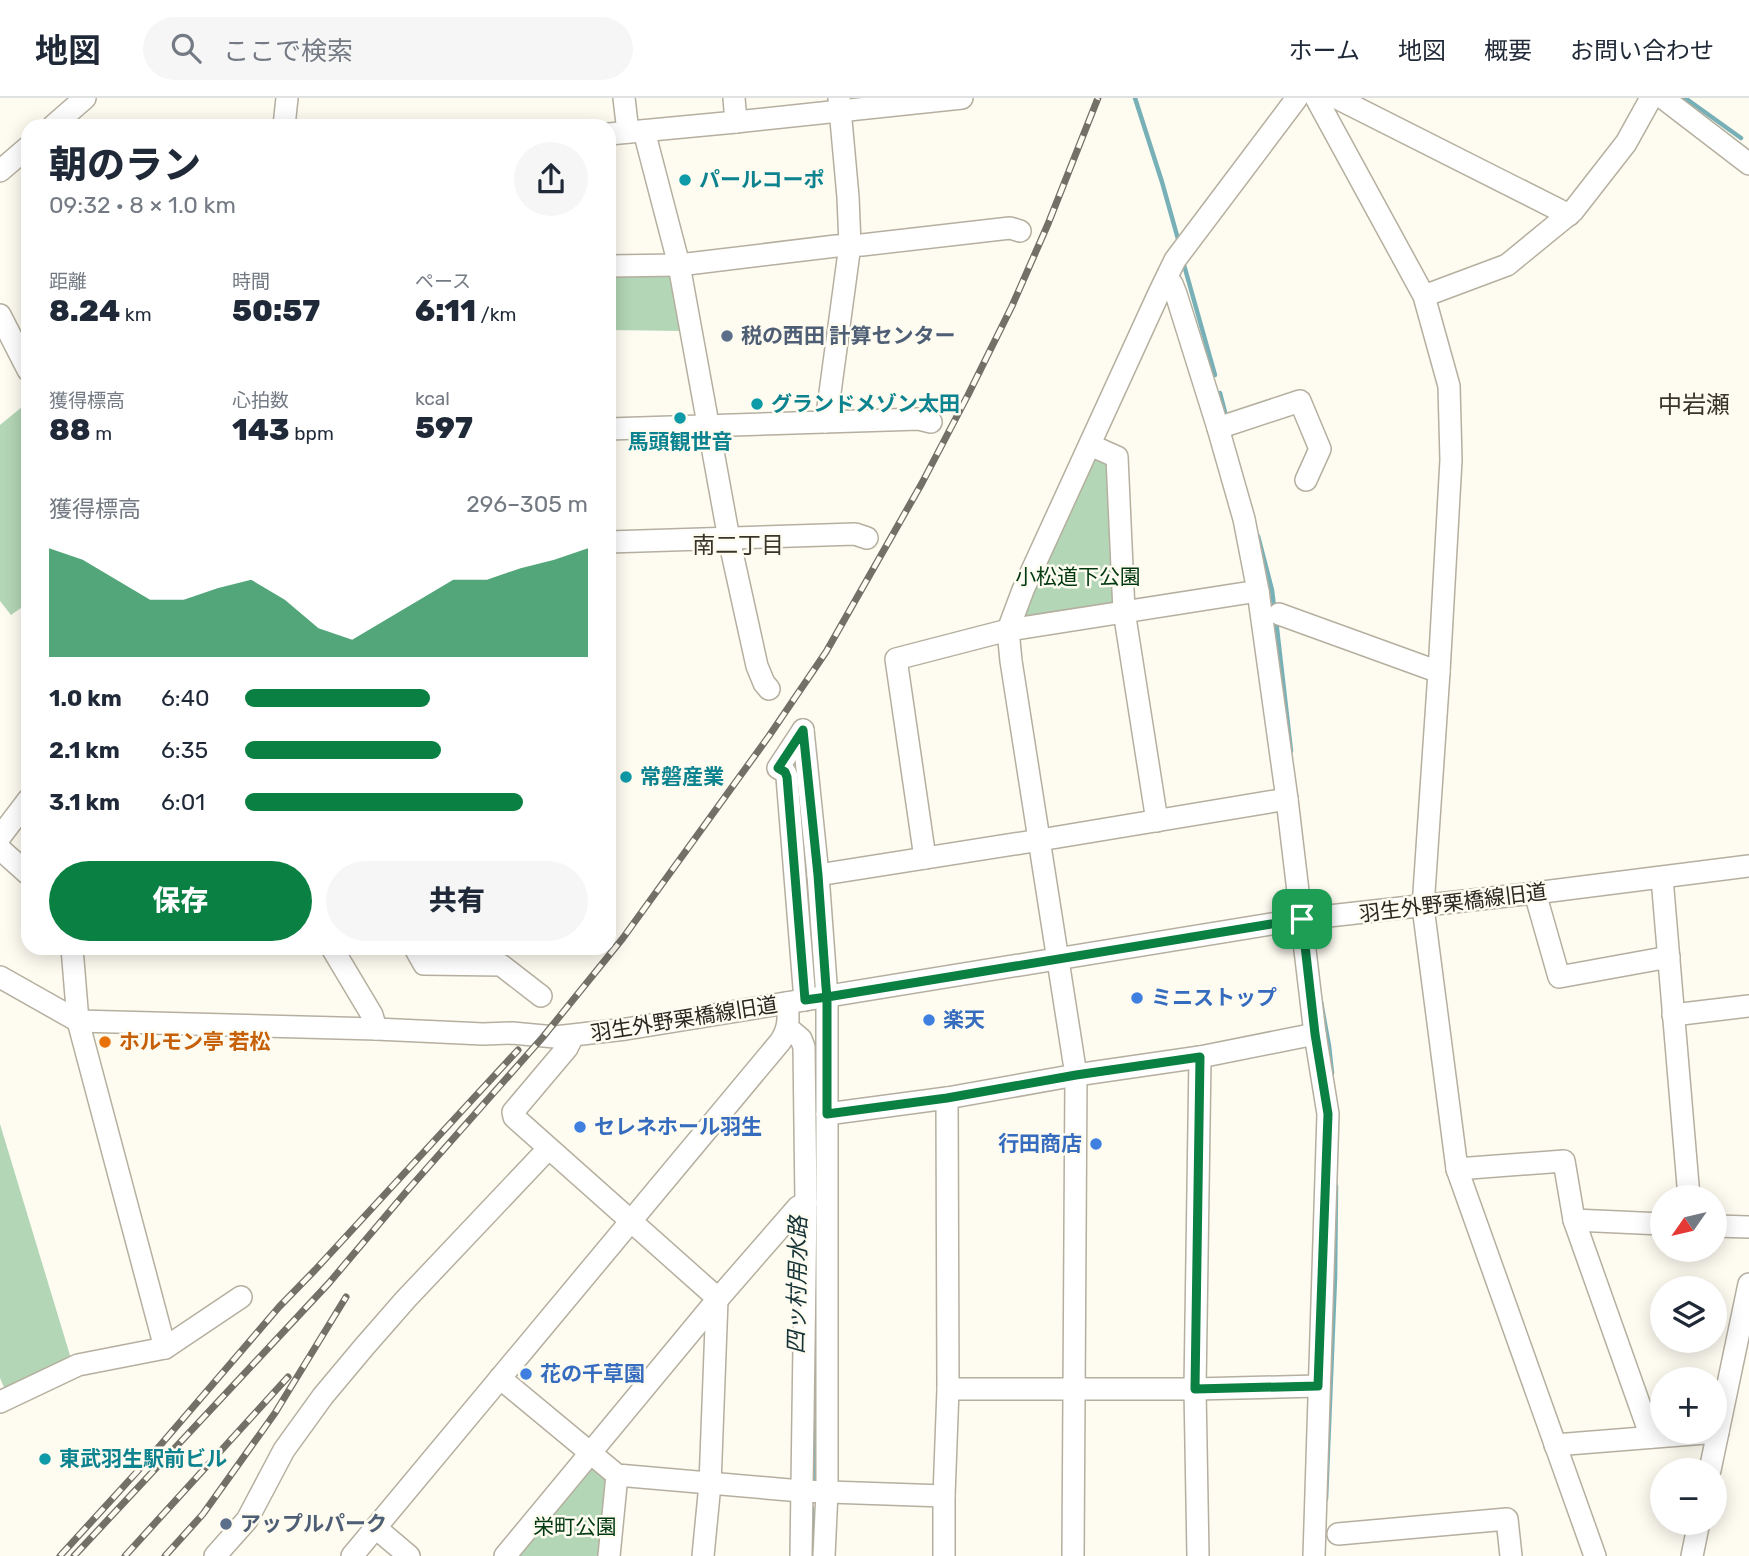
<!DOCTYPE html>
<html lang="ja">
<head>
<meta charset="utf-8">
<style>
	:root { --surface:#fff; --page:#f6f6f7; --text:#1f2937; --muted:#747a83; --line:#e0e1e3; --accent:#0b8043 }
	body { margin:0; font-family:Rubik,"Noto Sans JP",sans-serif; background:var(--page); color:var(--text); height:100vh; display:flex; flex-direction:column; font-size:26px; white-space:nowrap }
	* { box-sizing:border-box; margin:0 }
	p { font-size:23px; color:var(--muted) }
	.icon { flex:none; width:38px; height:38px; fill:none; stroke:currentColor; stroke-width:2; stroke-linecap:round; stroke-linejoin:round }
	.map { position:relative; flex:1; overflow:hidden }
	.drawer { position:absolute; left:21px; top:21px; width:595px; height:836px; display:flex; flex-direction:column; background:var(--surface); border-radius:21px; box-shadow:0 4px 18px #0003 }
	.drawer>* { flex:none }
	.needle { width:46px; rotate:236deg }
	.buttons { position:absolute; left:1650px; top:1087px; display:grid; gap:14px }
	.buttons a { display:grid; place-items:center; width:77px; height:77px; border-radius:50%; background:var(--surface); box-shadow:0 4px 18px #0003; font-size:35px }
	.pin { position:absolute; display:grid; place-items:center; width:60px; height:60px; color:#fff; margin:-30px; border-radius:14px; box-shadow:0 4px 10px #0006 }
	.round { display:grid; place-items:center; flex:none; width:74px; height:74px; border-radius:37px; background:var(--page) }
	.overview { display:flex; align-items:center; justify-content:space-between; height:119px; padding:0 28px }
	h1 { font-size:38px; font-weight:800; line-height:52px }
	.figures { display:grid; grid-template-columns:repeat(3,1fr); gap:10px; height:119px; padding:7px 28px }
	.figures div { display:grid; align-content:center }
	.figures b { font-size:30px; font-weight:800 }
	.figures small { font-size:19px; font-weight:400 }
	.figures p { font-size:19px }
	.chart { height:196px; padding:14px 28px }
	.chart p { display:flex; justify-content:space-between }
	.chart svg { width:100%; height:126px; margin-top:7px; fill:var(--accent); opacity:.7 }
	.action { display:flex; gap:14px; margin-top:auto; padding:14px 28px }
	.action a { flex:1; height:80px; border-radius:42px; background:var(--accent); color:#fff; font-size:28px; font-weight:800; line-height:80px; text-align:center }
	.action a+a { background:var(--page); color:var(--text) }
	ul { padding:0 28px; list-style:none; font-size:23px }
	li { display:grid; grid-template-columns:112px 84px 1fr; align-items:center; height:52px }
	li i { height:18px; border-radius:9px; background:var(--accent) }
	header { display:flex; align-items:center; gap:42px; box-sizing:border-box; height:98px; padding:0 35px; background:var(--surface); border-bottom:2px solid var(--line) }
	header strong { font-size:33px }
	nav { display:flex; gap:38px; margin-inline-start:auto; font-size:24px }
	.search { width:490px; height:63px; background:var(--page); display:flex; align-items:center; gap:18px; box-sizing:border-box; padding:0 24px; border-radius:38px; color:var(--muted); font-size:26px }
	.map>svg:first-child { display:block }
	.green { fill:#b3d6b6 }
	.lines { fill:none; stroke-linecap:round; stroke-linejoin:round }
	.stream { stroke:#77b1b7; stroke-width:4.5 }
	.minor-casing { stroke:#b5af9f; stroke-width:24 }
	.minor { stroke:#fff; stroke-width:21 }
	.rail-casing { stroke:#737068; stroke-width:7 }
	.rail { stroke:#fefbf1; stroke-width:4.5; stroke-dasharray:13; stroke-linecap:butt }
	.route-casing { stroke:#fff; stroke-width:14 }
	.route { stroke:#0b8043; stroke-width:9 }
	.culture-dot { fill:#0f9aa8; stroke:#fefbf1; stroke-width:2.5 }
	.service-dot { fill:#5c6f8a; stroke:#fefbf1; stroke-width:2.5 }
	.shop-dot { fill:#3f7fe0; stroke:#fefbf1; stroke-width:2.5 }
	.food-dot { fill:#e8710a; stroke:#fefbf1; stroke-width:2.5 }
	.labels { text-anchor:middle; stroke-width:5; stroke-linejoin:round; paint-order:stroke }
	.culture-label { font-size:21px; font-weight:bold; fill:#0d838f; stroke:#fefbf1; text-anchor:start }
	.service-label { font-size:21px; font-weight:bold; fill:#4e5e75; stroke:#fefbf1; text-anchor:start }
	.park-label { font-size:21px; fill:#00390f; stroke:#fefbf1 }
	.street-label { font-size:21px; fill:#292720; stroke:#fefbf1 }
	.shop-label { font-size:21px; font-weight:bold; fill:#366cbe; stroke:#fefbf1; text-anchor:start }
	.food-label { font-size:21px; font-weight:bold; fill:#c56008; stroke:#fefbf1; text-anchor:start }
	.neighbourhood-label { font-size:23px; fill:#3a3529; stroke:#fefbf1 }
	.water-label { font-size:23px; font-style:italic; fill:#163437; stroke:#fefbf1 }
	.quarter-label { font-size:24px; fill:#3a3529; stroke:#fefbf1 }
</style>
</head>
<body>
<header>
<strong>地図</strong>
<div class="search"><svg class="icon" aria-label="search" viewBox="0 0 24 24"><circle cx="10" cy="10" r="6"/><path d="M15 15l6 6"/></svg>ここで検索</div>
<nav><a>ホーム</a><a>地図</a><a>概要</a><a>お問い合わせ</a></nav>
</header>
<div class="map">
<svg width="1749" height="1458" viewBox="0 0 1749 1458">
	<rect width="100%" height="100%" fill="#fefbf1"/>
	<!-- green -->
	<g class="green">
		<polygon points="674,177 683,233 609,232 609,178"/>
		<polygon points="28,304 28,505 11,517 0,503 0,327"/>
		<polygon points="1099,358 1110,368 1115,507 1028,523 1022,519 1093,359"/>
		<polygon points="0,1026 72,1264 6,1294 0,1280"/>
		<polygon points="590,1366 609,1379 602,1458 513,1458"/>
	</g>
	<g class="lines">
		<!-- stream -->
		<g class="stream">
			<polyline points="1135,0 1162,84 1178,141"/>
			<polyline points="1685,0 1741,40"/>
			<polyline points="1184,167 1215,277"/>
			<polyline points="1220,295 1226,318"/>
			<polyline points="1258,438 1272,492 1274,509"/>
			<polyline points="1276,522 1291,653"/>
			<polyline points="802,727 809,826"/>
			<polyline points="1321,904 1329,948 1332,975"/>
			<polyline points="816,1062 817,969"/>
			<polyline points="813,1387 813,1322"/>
			<polyline points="1326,1401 1335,1180 1336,1088"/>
			<polyline points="812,1458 812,1410"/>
		</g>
		<defs>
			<g id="minor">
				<polyline points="624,0 628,34"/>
				<polyline points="734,0 736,24"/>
				<polyline points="1316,0 1424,198 1449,288 1451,362 1439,574 1423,809 1457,1071 1595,1458"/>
				<polyline points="1337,0 1569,117"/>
				<polyline points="1663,0 1749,66"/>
				<polyline points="53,28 85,0"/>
				<polyline points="284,28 287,0"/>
				<polyline points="644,33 679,167 729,441 757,568 764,585 769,591"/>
				<polyline points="609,36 736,24 962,0"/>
				<polyline points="0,73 28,49"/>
				<polyline points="609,168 679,167 836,148 862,147 1010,130 1020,133"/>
				<polyline points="1167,181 1172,186 1176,196 1218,330 1244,421 1258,493 1287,701 1315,936 1328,1016 1314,1458"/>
				<polyline points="1424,198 1507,167 1573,113 1626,45 1651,0"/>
				<polyline points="0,217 28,272"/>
				<polyline points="826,324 850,147 848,99 839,0"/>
				<polyline points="1218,330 1300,303 1320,351 1306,382"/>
				<polyline points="609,331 919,321 931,324"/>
				<polyline points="1090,347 1117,359 1124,513 1157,723"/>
				<polyline points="609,444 855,436 867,440"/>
				<polyline points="1279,516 1439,574"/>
				<polyline points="803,632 818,777 827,899 827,1394 824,1458"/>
				<polyline points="803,632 778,670 785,674 787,679 805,902"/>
				<polyline points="0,739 28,702"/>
				<polyline points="0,751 28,776"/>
				<polyline points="925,760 896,561 1008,532 1258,493"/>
				<polyline points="818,777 1040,742 1287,701"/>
				<polyline points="1662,780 1689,1099"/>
				<polyline points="1535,795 1559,879 1669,859"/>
				<polyline points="72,850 78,923 165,1250"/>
				<polyline points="332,850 372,917 376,931"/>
				<polyline points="415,850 424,866 501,867 541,898"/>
				<polyline points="0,879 78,923 376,931 483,936 512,935 555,939 626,931 1302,821 1535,795 1749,768"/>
				<polyline points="1673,917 1749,908"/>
				<polyline points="788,930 801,941 804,949 806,1105 801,1458"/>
				<polyline points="573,938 567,950 513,1014 514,1019 714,1197 717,1202 710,1386 703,1458"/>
				<polyline points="827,1016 947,1000 1076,977 1200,959 1315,936"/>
				<polyline points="1457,1071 1564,1063 1574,1122 1662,1126"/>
				<polyline points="1574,1122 1651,1339"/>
				<polyline points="1715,1128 1749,1129"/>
				<polyline points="500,1280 617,1377 801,1393 944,1398"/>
				<polyline points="948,1291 1195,1291 1318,1288"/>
				<polyline points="0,1304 78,1267 165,1250 241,1199"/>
				<polyline points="1555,1347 1718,1334"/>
				<polyline points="1710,1372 1749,1186"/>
				<polyline points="376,1430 409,1458"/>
				<polyline points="1338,1436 1507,1421 1511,1458"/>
				<polyline points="215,1458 247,1422 284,1352 323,1298 364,1249 406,1201 548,1051"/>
				<path d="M 352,1458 L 780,944 C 789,931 789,920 787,905"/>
				<polyline points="505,1458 717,1202 798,1109 806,1105"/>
				<polyline points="609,1458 617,1377"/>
				<polyline points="944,1458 944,1398 948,1291 947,1000"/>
				<polyline points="1073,1458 1076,977 1011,563 1008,532 1023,492 1159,195 1175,162 1297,0"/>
				<polyline points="1198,1458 1195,1291 1200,959"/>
				<polyline points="1692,1458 1699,1424"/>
			</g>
		</defs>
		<!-- minor casing -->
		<use href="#minor" class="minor-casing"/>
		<!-- minor -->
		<use href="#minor" class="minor"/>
		<defs>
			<g id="rail">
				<polyline points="60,1458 145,1365 279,1209 315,1172 518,952"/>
				<polyline points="74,1458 329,1185 406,1094 543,939 623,840 769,638 826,554 922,385 968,297 1012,208 1048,126 1098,0"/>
				<polyline points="125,1458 288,1279"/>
				<polyline points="165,1458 203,1416 275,1315 346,1199"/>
			</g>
		</defs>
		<!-- rail casing -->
		<use href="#rail" class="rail-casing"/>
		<!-- rail -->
		<use href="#rail" class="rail"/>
	</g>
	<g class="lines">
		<defs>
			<polyline id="route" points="1302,821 827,899 805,902 787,679 785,674 778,670 803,632 818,777 826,889 827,899 827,1016 947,1000 1076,977 1200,959 1195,1291 1318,1288 1328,1016 1315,936 1302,821"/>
		</defs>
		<!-- route casing -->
		<use href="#route" class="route-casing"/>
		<!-- route -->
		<use href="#route" class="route"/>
	</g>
	<!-- markers -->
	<g class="culture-dot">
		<circle cx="685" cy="82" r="7"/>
		<circle cx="757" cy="306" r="7"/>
		<circle cx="680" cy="320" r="7"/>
		<circle cx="626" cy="679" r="7"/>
		<circle cx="45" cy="1361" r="7"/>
	</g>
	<g class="service-dot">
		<circle cx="727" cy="238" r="7"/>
		<circle cx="226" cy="1426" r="7"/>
	</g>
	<g class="shop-dot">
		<circle cx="1137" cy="900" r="7"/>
		<circle cx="929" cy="922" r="7"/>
		<circle cx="580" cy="1029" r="7"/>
		<circle cx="1096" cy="1046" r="7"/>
		<circle cx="526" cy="1276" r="7"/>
	</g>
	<circle class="food-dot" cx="105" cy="944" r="7"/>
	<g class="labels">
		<!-- culture labels -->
		<g class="culture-label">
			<text x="699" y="89">パールコーポ</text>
			<text x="771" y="313">グランドメゾン太田</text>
			<text x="680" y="351" text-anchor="middle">馬頭観世音</text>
			<text x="640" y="686">常磐産業</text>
			<text x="59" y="1368">東武羽生駅前ビル</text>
		</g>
		<!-- service labels -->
		<g class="service-label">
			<text x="741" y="245">税の西田 計算センター</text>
			<text x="240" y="1433">アップルパーク</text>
		</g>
		<!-- park labels -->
		<g class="park-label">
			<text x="1078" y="486">小松道下公園</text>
			<text x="575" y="1436">栄町公園</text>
		</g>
		<!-- street labels -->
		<g class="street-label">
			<text transform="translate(1453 805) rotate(-7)" y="7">羽生外野栗橋線旧道</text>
			<text transform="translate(684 921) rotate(-9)" y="7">羽生外野栗橋線旧道</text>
		</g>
		<!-- shop labels -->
		<g class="shop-label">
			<text x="1151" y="907">ミニストップ</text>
			<text x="943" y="929">楽天</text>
			<text x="594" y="1036">セレネホール羽生</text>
			<text x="1082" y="1053" text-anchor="end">行田商店</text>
			<text x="540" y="1283">花の千草園</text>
		</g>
		<!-- food labels -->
		<g class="food-label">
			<text x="119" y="951">ホルモン亭 若松</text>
		</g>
		<!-- neighbourhood labels -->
		<g class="neighbourhood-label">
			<text x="738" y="455">南二丁目</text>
		</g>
		<!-- water labels -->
		<g class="water-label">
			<text transform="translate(797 1187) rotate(-89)" y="8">四ッ村用水路</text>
		</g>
		<!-- quarter labels -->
		<g class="quarter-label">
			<text x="1694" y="315">中岩瀬</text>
		</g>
	</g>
</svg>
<div class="buttons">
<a><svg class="needle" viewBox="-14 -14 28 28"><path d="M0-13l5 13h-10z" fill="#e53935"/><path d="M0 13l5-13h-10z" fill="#747a83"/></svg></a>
<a><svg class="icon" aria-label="layers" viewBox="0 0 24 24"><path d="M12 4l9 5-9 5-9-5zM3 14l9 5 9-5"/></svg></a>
<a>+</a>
<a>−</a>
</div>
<div class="pin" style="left:1302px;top:821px;background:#1e9e55"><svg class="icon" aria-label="arrive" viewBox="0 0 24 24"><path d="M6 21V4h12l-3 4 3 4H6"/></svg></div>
<section class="drawer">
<div class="overview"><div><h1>朝のラン</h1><p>09:32 · 8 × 1.0 km</p></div><a class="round"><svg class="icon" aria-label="share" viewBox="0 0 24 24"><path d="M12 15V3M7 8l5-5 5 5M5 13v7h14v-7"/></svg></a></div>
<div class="figures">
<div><p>距離</p><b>8.24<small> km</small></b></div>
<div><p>時間</p><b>50:57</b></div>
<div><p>ペース</p><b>6:11<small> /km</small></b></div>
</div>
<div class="figures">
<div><p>獲得標高</p><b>88<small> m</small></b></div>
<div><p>心拍数</p><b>143<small> bpm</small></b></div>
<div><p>kcal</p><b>597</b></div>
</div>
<div class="chart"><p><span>獲得標高</span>296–305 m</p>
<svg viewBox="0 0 160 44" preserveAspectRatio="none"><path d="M0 44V6L10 10L20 17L30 24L40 24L50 20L60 17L70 24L80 34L90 38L100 31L110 24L120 17L130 17L140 13L150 10L160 6V44z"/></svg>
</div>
<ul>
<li><b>1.0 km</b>6:40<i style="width:54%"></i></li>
<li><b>2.1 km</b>6:35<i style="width:57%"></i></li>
<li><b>3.1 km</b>6:01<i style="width:81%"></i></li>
</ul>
<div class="action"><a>保存</a><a>共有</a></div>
</section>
</div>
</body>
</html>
